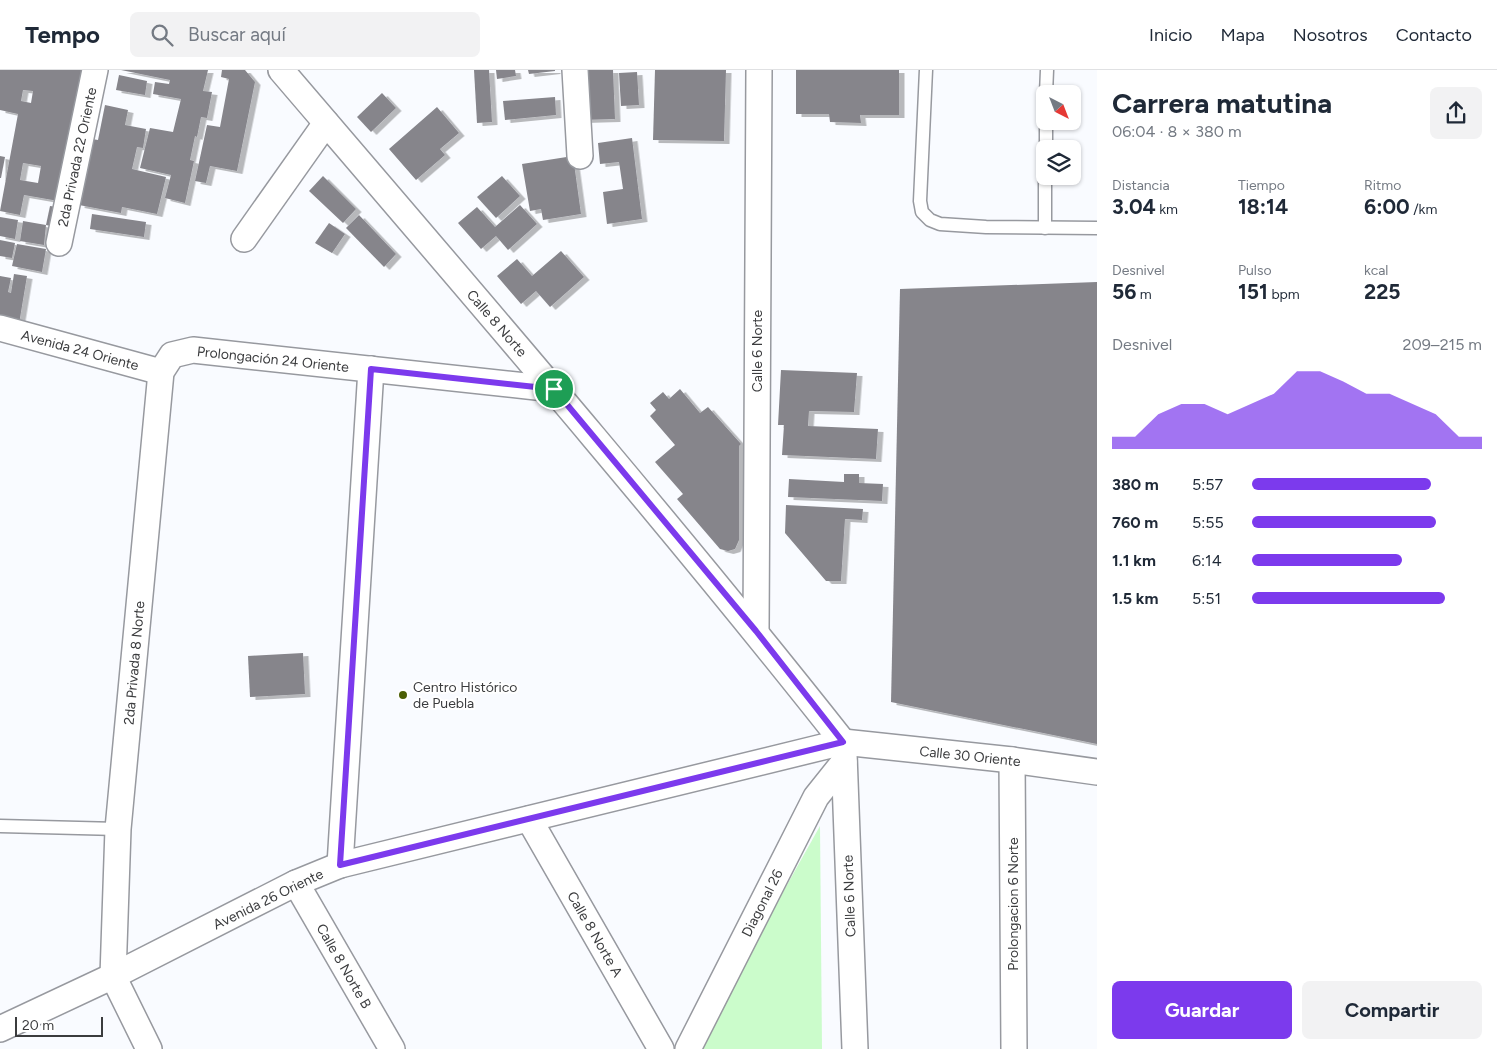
<!DOCTYPE html>
<html lang="es">
<head>
<meta charset="utf-8">
<style>
	:root { --surface:#fff; --page:#f2f2f3; --text:#1f2937; --muted:#747a83; --line:#e0e1e3; --accent:#7c3aed }
	body { margin:0; font-family:Figtree,sans-serif; background:var(--page); color:var(--text); height:100vh; display:flex; flex-direction:column; font-size:19px; white-space:nowrap }
	* { box-sizing:border-box; margin:0 }
	p { font-size:16px; color:var(--muted) }
	.icon { flex:none; width:28px; height:28px; fill:none; stroke:currentColor; stroke-width:2; stroke-linecap:round; stroke-linejoin:round }
	.map { position:relative; flex:1; overflow:hidden }
	.panel { display:flex; flex-direction:column; background:var(--surface); width:400px }
	.panel>* { flex:none }
	.needle { width:32px; rotate:138deg }
	.fabs { position:absolute; left:1036px; top:15px; display:grid; gap:10px }
	.fabs a { display:grid; place-items:center; width:45px; height:45px; border-radius:8px; background:var(--surface); box-shadow:0 1px 4px #0004; font-size:25px }
	.scale { position:absolute; left:15px; bottom:12px; width:88px; box-sizing:border-box; padding-left:5px; border:2px solid #3b3c3e; border-top:0; font-size:14px; line-height:18px; white-space:nowrap; color:#3b3c3e; -webkit-text-stroke:4px #fff; paint-order:stroke }
	.pin { position:absolute; display:grid; place-items:center; width:42px; height:42px; color:#fff; margin:-21px; border:2px solid #fff; border-radius:50%; box-shadow:0 1px 5px #0007 }
	.round { display:grid; place-items:center; flex:none; width:52px; height:52px; border-radius:8px; background:var(--page) }
	.headline { display:flex; align-items:center; justify-content:space-between; height:85px; padding:0 15px }
	h1 { font-size:28px; font-weight:700; line-height:38px }
	.stats { display:grid; grid-template-columns:repeat(3,1fr); gap:8px; height:85px; padding:5px 15px }
	.stats div { display:grid; align-content:center }
	.stats b { font-size:21px; font-weight:700 }
	.stats small { font-size:14px; font-weight:400 }
	.stats p { font-size:14px }
	.chart { height:140px; padding:10px 15px }
	.chart p { display:flex; justify-content:space-between }
	.chart svg { width:100%; height:90px; margin-top:5px; fill:var(--accent); opacity:.7 }
	.action { display:flex; gap:10px; margin-top:auto; padding:10px 15px }
	.action a { flex:1; height:58px; border-radius:8px; background:var(--accent); color:#fff; font-size:20px; font-weight:700; line-height:58px; text-align:center }
	.action a+a { background:var(--page); color:var(--text) }
	ul { padding:0 15px; list-style:none; font-size:16px }
	li { display:grid; grid-template-columns:80px 60px 1fr; align-items:center; height:38px }
	li i { height:12px; border-radius:6px; background:var(--accent) }
	header { display:flex; align-items:center; gap:30px; box-sizing:border-box; height:70px; padding:0 25px; background:var(--surface); border-bottom:1px solid var(--line) }
	header strong { font-size:24px }
	nav { display:flex; gap:28px; margin-inline-start:auto; font-size:18px }
	.search { width:350px; height:45px; background:var(--page); display:flex; align-items:center; gap:12px; box-sizing:border-box; padding:0 18px; border-radius:8px; color:var(--muted); font-size:19px }
	main { display:flex; flex:1; min-height:0 }
	.map>svg:first-child { display:block }
	.green { fill:#cbfccb }
	.building { fill:#86858b; fill-rule:evenodd; filter:url(#shadow) }
	.lines { fill:none; stroke-linecap:round; stroke-linejoin:round }
	.lane-casing { stroke:#97999f; stroke-width:15 }
	.street-casing { stroke:#97999f; stroke-width:28 }
	.lane { stroke:#fff; stroke-width:12 }
	.street { stroke:#fff; stroke-width:25 }
	.route-casing { stroke:#fff; stroke-width:10 }
	.route { stroke:#7c3aed; stroke-width:6 }
	.poi-dot { fill:#4b5e05; stroke:#fff; stroke-width:2 }
	.labels { text-anchor:middle; stroke-width:4; stroke-linejoin:round; paint-order:stroke }
	.street-label { font-size:14px; fill:#3b3c3e; stroke:#fff }
	.poi-label { font-size:14px; fill:#3b3c3e; stroke:#fff; text-anchor:start }
</style>
</head>
<body>
<header>
<strong>Tempo</strong>
<div class="search"><svg class="icon" aria-label="search" viewBox="0 0 24 24"><circle cx="10" cy="10" r="6"/><path d="M15 15l6 6"/></svg>Buscar aquí</div>
<nav><a>Inicio</a><a>Mapa</a><a>Nosotros</a><a>Contacto</a></nav>
</header>
<main>
<div class="map">
<svg width="1097" height="979" viewBox="0 0 1097 979">
	<defs>
		<filter id="shadow"><feDropShadow dx="5.5" dy="3" stdDeviation="0" flood-color="#0004"/></filter>
	</defs>
	<rect width="100%" height="100%" fill="#f9fbff"/>
	<!-- green -->
	<polygon class="green" points="820,756 822,979 695,979"/>
	<!-- building -->
	<g class="building">
		<path d="M 0,0 L 87,0 L 64,132 L 24,125 L 20,145 L 0,141 L 18,44 L 0,40 ZM 23,20 L 33,21 L 31,33 L 21,31 ZM 23,93 L 41,96 L 38,113 L 20,110 Z"/>
		<polygon points="121,0 208,0 203,21 212,22 207,48 201,47 197,67 195,66 190,90 194,91 185,133 165,128 171,105 140,98 150,58 173,62 181,29 153,24 155,12 169,14 170,10"/>
		<polygon points="222,0 245,0 255,12 237,101 210,96 206,113 195,111 207,55 220,57 229,9 221,7"/>
		<polygon points="474,0 489,0 492,52 477,53"/>
		<polygon points="496,0 515,0 516,6 497,9"/>
		<polygon points="528,0 555,0 555,1 529,4"/>
		<polygon points="587,0 613,0 615,49 580,50"/>
		<polygon points="655,0 726,0 724,71 653,70"/>
		<polygon points="796,0 899,0 899,45 860,45 861,53 830,52 829,44 796,44"/>
		<polygon points="637,2 639,35 621,36 619,3"/>
		<polygon points="119,5 147,11 145,25 116,20"/>
		<polygon points="382,23 396,38 371,62 357,47"/>
		<polygon points="555,27 556,45 505,50 503,31"/>
		<polygon points="105,35 128,40 125,55 146,59 143,78 137,77 132,99 166,107 157,144 122,137 121,143 79,135 92,69 98,70"/>
		<polygon points="437,37 459,63 440,79 445,85 416,110 389,79"/>
		<polygon points="632,68 642,149 607,154 603,122 623,119 619,92 600,94 598,73"/>
		<polygon points="0,86 5,87 1,108 0,108"/>
		<polygon points="573,86 581,144 543,150 541,139 530,141 522,94"/>
		<polygon points="323,106 356,139 343,153 309,121"/>
		<polygon points="502,106 520,126 496,148 477,127"/>
		<polygon points="520,135 537,154 508,180 496,166 481,179 458,153 477,137 495,157"/>
		<polygon points="50,136 64,138 61,158 46,155"/>
		<polygon points="92,144 146,152 144,167 90,159"/>
		<polygon points="359,145 396,184 384,197 346,158"/>
		<polygon points="0,147 18,150 15,169 0,166"/>
		<polygon points="23,151 46,155 44,175 20,171"/>
		<polygon points="329,153 345,164 332,183 315,173"/>
		<polygon points="0,170 15,173 12,188 0,186"/>
		<polygon points="17,174 46,179 42,202 12,196"/>
		<polygon points="561,181 584,207 550,237 536,221 521,234 497,206 517,189 532,206"/>
		<polygon points="14,204 27,206 19,254 0,250 0,206 11,208 8,222 11,223"/>
		<polygon points="1097,212 1097,674 891,632 900,219"/>
		<polygon points="781,300 857,303 854,342 809,341 808,356 878,359 876,389 782,385 784,355 778,355"/>
		<polygon points="680,319 700,343 708,337 741,374 739,376 739,470 735,479 728,481 720,479 677,429 683,424 655,392 675,375 650,346 656,340 650,333 663,322 669,329"/>
		<polygon points="844,404 859,404 859,413 883,414 882,431 788,427 789,409 844,412"/>
		<polygon points="786,435 863,439 862,450 845,449 841,511 826,511 785,463"/>
		<polygon points="303,583 305,624 250,627 248,586"/>
	</g>
	<g class="lines">
		<defs>
			<g id="lane">
				<polyline points="926,0 920,131 922,142 930,150 940,154 986,157 1097,158"/>
				<polyline points="1046,24 1047,0"/>
				<polyline points="1046,79 1046,51"/>
				<polyline points="1045,158 1045,106"/>
				<polyline points="0,756 118,759"/>
			</g>
			<g id="street">
				<path d="M 281,0 C 471,222 662,443 843,672"/>
				<polyline points="575,0 580,86"/>
				<polyline points="244,169 326,53"/>
				<polyline points="59,173 95,0"/>
				<polyline points="0,258 161,302"/>
				<polyline points="756,561 759,0"/>
				<polyline points="844,684 855,979"/>
				<polyline points="1012,690 1014,979"/>
				<polyline points="529,749 661,979"/>
				<polyline points="340,795 371,299"/>
				<polyline points="296,813 392,979"/>
				<polyline points="0,959 113,906 296,813 340,795 843,672 1012,690 1097,702"/>
				<polyline points="149,979 113,906 118,759 161,302 172,285 193,280 554,319"/>
				<polyline points="688,979 816,727 844,692"/>
			</g>
		</defs>
		<!-- lane casing -->
		<use href="#lane" class="lane-casing"/>
		<!-- street casing -->
		<use href="#street" class="street-casing"/>
		<!-- lane -->
		<use href="#lane" class="lane"/>
		<!-- street -->
		<use href="#street" class="street"/>
	</g>
	<g class="lines">
		<defs>
			<polygon id="route" points="371,299 554,319 756,561 843,672 340,795"/>
		</defs>
		<!-- route casing -->
		<use href="#route" class="route-casing"/>
		<!-- route -->
		<use href="#route" class="route"/>
	</g>
	<!-- markers -->
	<circle class="poi-dot" cx="403" cy="625" r="5"/>
	<g class="labels">
		<!-- street labels -->
		<g class="street-label">
			<text transform="translate(77 87) rotate(-78)" y="5">2da Privada 22 Oriente</text>
			<text transform="translate(497 253) rotate(49)" y="5">Calle 8 Norte</text>
			<text transform="translate(80 280) rotate(15)" y="5">Avenida 24 Oriente</text>
			<text transform="translate(757 281) rotate(-90)" y="5">Calle 6 Norte</text>
			<text transform="translate(273 289) rotate(6)" y="5">Prolongación 24 Oriente</text>
			<text transform="translate(134 593) rotate(-85)" y="5">2da Privada 8 Norte</text>
			<text transform="translate(970 686) rotate(6)" y="5">Calle 30 Oriente</text>
			<text transform="translate(849 826) rotate(-92)" y="5">Calle 6 Norte</text>
			<text transform="translate(268 829) rotate(-26)" y="5">Avenida 26 Oriente</text>
			<text transform="translate(762 833) rotate(-63)" y="5">Diagonal 26</text>
			<text transform="translate(1013 834) rotate(-90)" y="5">Prolongacion 6 Norte</text>
			<text transform="translate(595 864) rotate(60)" y="5">Calle 8 Norte A</text>
			<text transform="translate(344 896) rotate(60)" y="5">Calle 8 Norte B</text>
		</g>
		<!-- poi labels -->
		<g class="poi-label">
			<text x="413" y="622">Centro Histórico<tspan x="413" dy="16">de Puebla</tspan></text>
		</g>
	</g>
</svg>
<div class="fabs">
<a><svg class="needle" viewBox="-14 -14 28 28"><path d="M0-13l5 13h-10z" fill="#e53935"/><path d="M0 13l5-13h-10z" fill="#747a83"/></svg></a>
<a><svg class="icon" aria-label="layers" viewBox="0 0 24 24"><path d="M12 4l9 5-9 5-9-5zM3 14l9 5 9-5"/></svg></a>
</div>
<div class="scale">20 m</div>
<div class="pin" style="left:554px;top:319px;background:#1e9e55"><svg class="icon" aria-label="arrive" viewBox="0 0 24 24"><path d="M6 21V4h12l-3 4 3 4H6"/></svg></div>
</div>
<section class="panel">
<div class="headline"><div><h1>Carrera matutina</h1><p>06:04 · 8 × 380 m</p></div><a class="round"><svg class="icon" aria-label="share" viewBox="0 0 24 24"><path d="M12 15V3M7 8l5-5 5 5M5 13v7h14v-7"/></svg></a></div>
<div class="stats">
<div><p>Distancia</p><b>3.04<small> km</small></b></div>
<div><p>Tiempo</p><b>18:14</b></div>
<div><p>Ritmo</p><b>6:00<small> /km</small></b></div>
</div>
<div class="stats">
<div><p>Desnivel</p><b>56<small> m</small></b></div>
<div><p>Pulso</p><b>151<small> bpm</small></b></div>
<div><p>kcal</p><b>225</b></div>
</div>
<div class="chart"><p><span>Desnivel</span>209–215 m</p>
<svg viewBox="0 0 160 44" preserveAspectRatio="none"><path d="M0 44V38L10 38L20 27L30 22L40 22L50 27L60 22L70 17L80 6L90 6L100 11L110 17L120 17L130 22L140 27L150 38L160 38V44z"/></svg>
</div>
<ul>
<li><b>380 m</b>5:57<i style="width:78%"></i></li>
<li><b>760 m</b>5:55<i style="width:80%"></i></li>
<li><b>1.1 km</b>6:14<i style="width:65%"></i></li>
<li><b>1.5 km</b>5:51<i style="width:84%"></i></li>
</ul>
<div class="action"><a>Guardar</a><a>Compartir</a></div>
</section>
</main>
</body>
</html>
